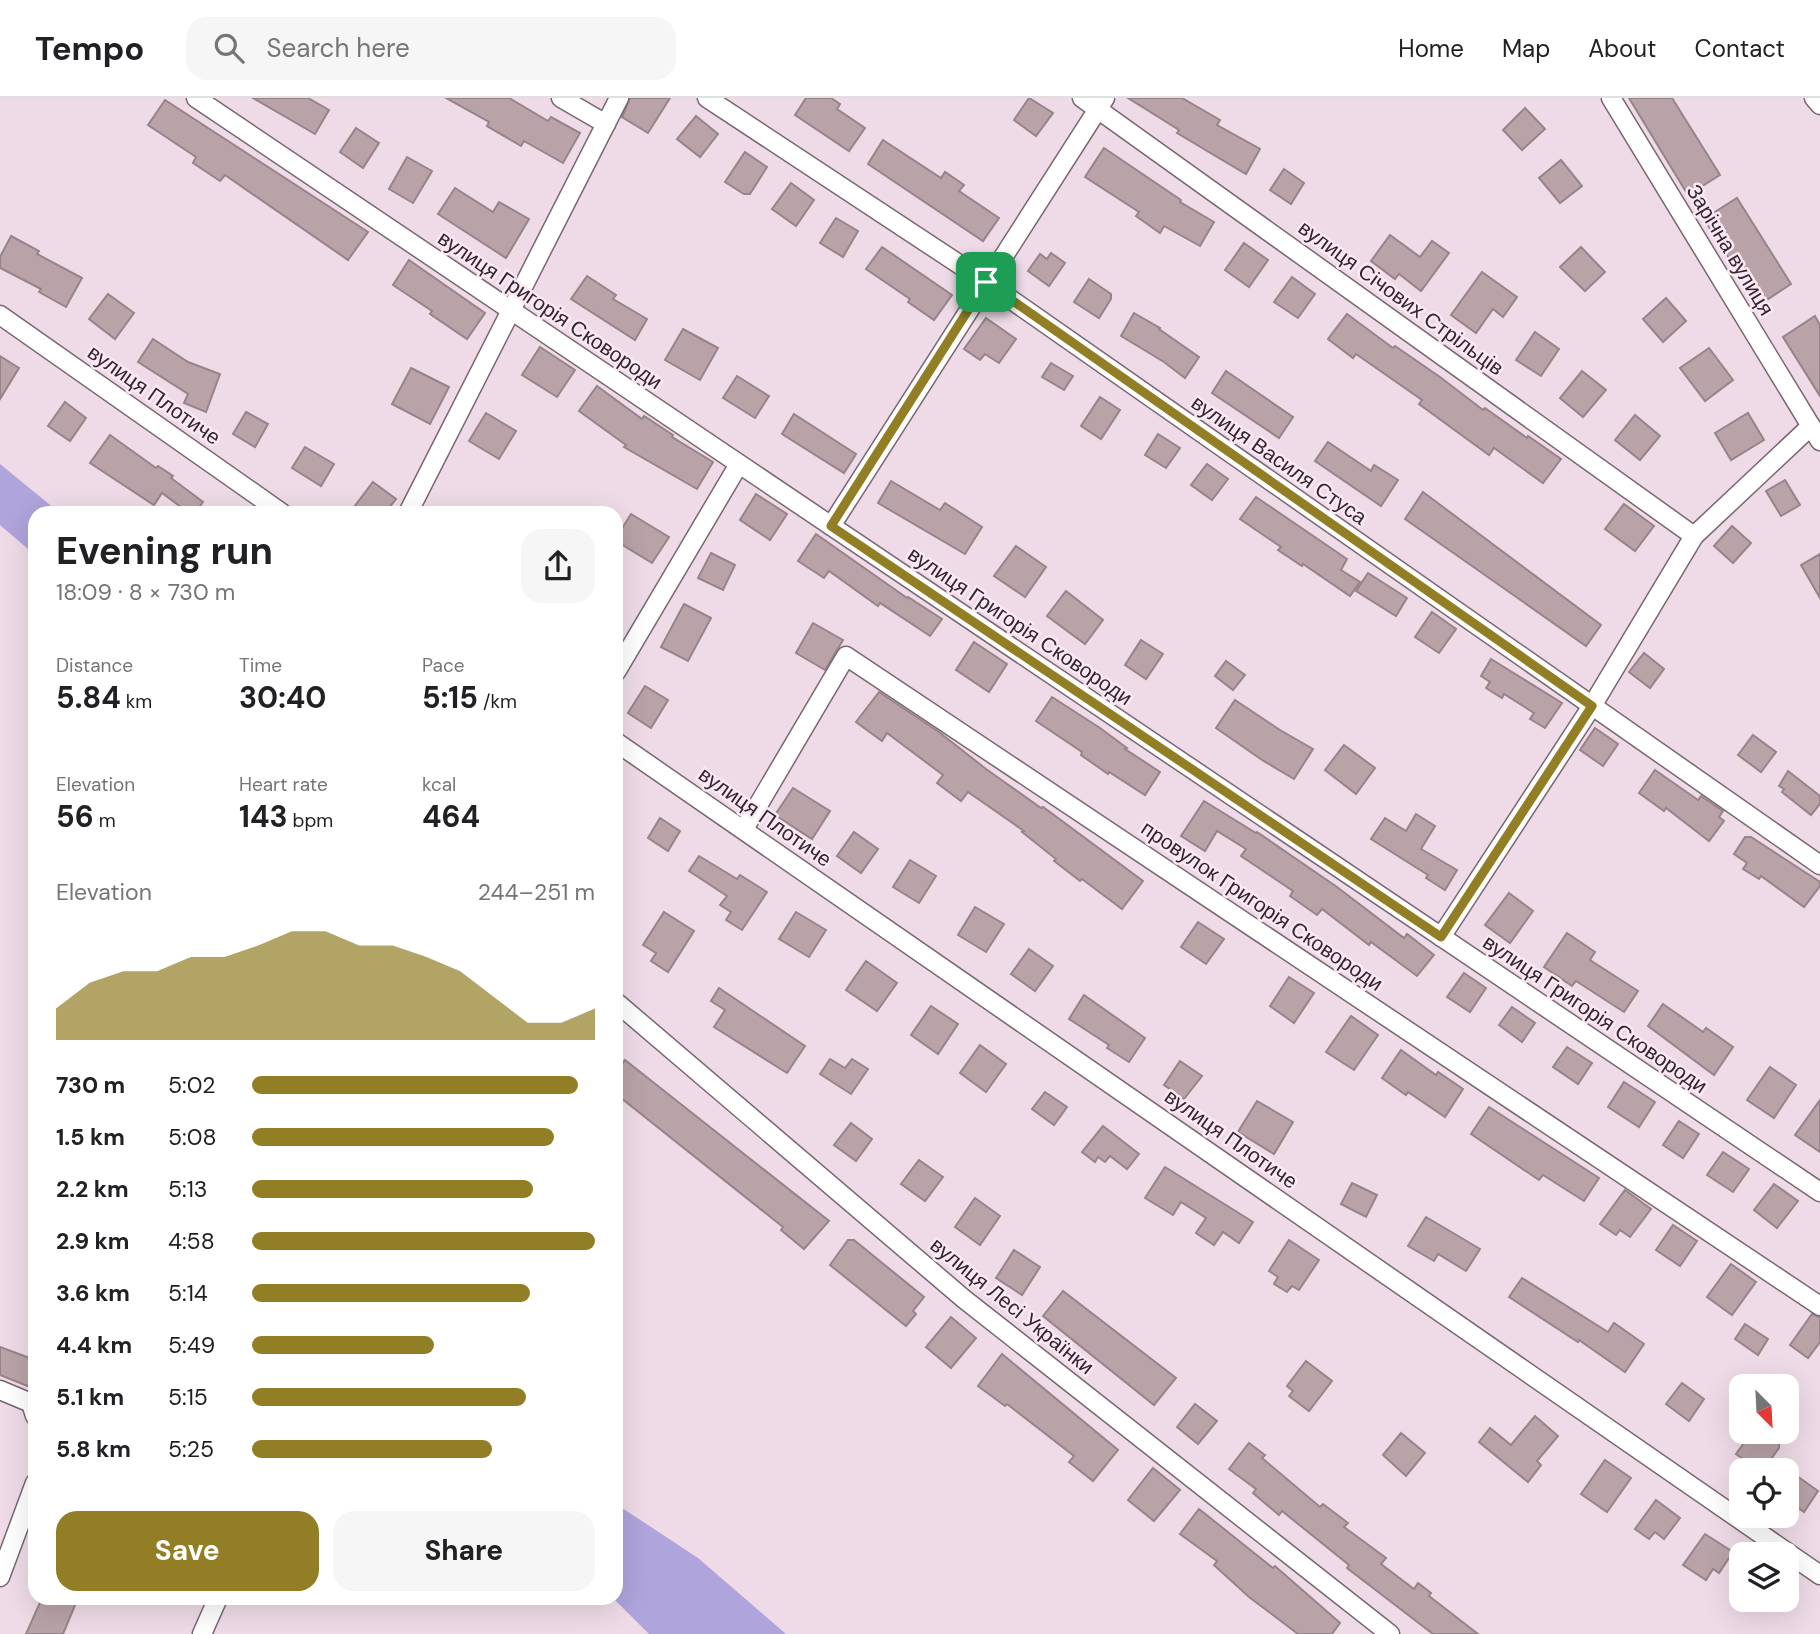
<!DOCTYPE html>
<html lang="en">
<head>
<meta charset="utf-8">
<style>
	:root { --surface:#fff; --page:#f6f6f6; --text:#202124; --muted:#757577; --line:#e0e0e0; --accent:#917e25 }
	body { margin:0; font-family:"DM Sans",sans-serif; background:var(--page); color:var(--text); height:100vh; display:flex; flex-direction:column; font-size:26px; white-space:nowrap }
	* { box-sizing:border-box; margin:0 }
	p { font-size:23px; color:var(--muted) }
	.icon { flex:none; width:38px; height:38px; fill:none; stroke:currentColor; stroke-width:2; stroke-linecap:round; stroke-linejoin:round }
	.map { position:relative; flex:1; overflow:hidden }
	.details { position:absolute; left:28px; top:408px; width:595px; height:1099px; display:flex; flex-direction:column; background:var(--surface); border-radius:21px; box-shadow:0 7px 28px #0002 }
	.details>* { flex:none }
	.needle { width:46px; rotate:156deg }
	.buttons { position:absolute; left:1729px; top:1276px; display:grid; gap:14px }
	.buttons a { display:grid; place-items:center; width:70px; height:70px; border-radius:14px; background:var(--surface); box-shadow:0 7px 28px #0002; font-size:35px }
	.pin { position:absolute; display:grid; place-items:center; width:60px; height:60px; color:#fff; margin:-30px; border-radius:14px; box-shadow:0 4px 10px #0006 }
	.round { display:grid; place-items:center; flex:none; width:74px; height:74px; border-radius:21px; background:var(--page) }
	.head { display:flex; align-items:center; justify-content:space-between; height:119px; padding:0 28px }
	h1 { font-size:38px; font-weight:700; line-height:52px }
	.stats { display:grid; grid-template-columns:repeat(3,1fr); gap:10px; height:119px; padding:7px 28px }
	.stats div { display:grid; align-content:center }
	.stats b { font-size:30px; font-weight:700 }
	.stats small { font-size:19px; font-weight:400 }
	.stats p { font-size:19px }
	.chart { height:196px; padding:14px 28px }
	.chart p { display:flex; justify-content:space-between }
	.chart svg { width:100%; height:126px; margin-top:7px; fill:var(--accent); opacity:.7 }
	.button { display:flex; gap:14px; margin-top:auto; padding:14px 28px }
	.button a { flex:1; height:80px; border-radius:21px; background:var(--accent); color:#fff; font-size:28px; font-weight:700; line-height:80px; text-align:center }
	.button a+a { background:var(--page); color:var(--text) }
	ul { padding:0 28px; list-style:none; font-size:23px }
	li { display:grid; grid-template-columns:112px 84px 1fr; align-items:center; height:52px }
	li i { height:18px; border-radius:9px; background:var(--accent) }
	header { display:flex; align-items:center; gap:42px; box-sizing:border-box; height:98px; padding:0 35px; background:var(--surface); border-bottom:2px solid var(--line) }
	header strong { font-size:33px }
	nav { display:flex; gap:38px; margin-inline-start:auto; font-size:24px }
	.search { width:490px; height:63px; background:var(--page); display:flex; align-items:center; gap:18px; box-sizing:border-box; padding:0 24px; border-radius:21px; color:var(--muted); font-size:26px }
	.map>svg:first-child { display:block }
	.water { fill:#afa4db }
	.building { fill:#b9a3a8; stroke:#988388; stroke-width:2 }
	.lines { fill:none; stroke-linecap:round; stroke-linejoin:round }
	.street-casing { stroke:#786771; stroke-width:21 }
	.street { stroke:#fff; stroke-width:18 }
	.route-casing { stroke:#fff; stroke-width:14 }
	.route { stroke:#917e25; stroke-width:9 }
	.labels { text-anchor:middle; stroke-width:5; stroke-linejoin:round; paint-order:stroke }
	.street-label { font-size:21px; fill:#30282d; stroke:#fbe8f4 }
</style>
</head>
<body>
<header>
<strong>Tempo</strong>
<div class="search"><svg class="icon" aria-label="search" viewBox="0 0 24 24"><circle cx="10" cy="10" r="6"/><path d="M15 15l6 6"/></svg>Search here</div>
<nav><a>Home</a><a>Map</a><a>About</a><a>Contact</a></nav>
</header>
<div class="map">
<svg width="1820" height="1536" viewBox="0 0 1820 1536">
	<rect width="100%" height="100%" fill="#eedbe7"/>
	<!-- water -->
	<g class="water">
		<polygon points="0,366 60,415 35,415 35,457 0,427"/>
		<polygon points="616,1406 698,1460 786,1536 649,1536 613,1500 616,1500"/>
	</g>
	<!-- building -->
	<g class="building">
		<polygon points="253,0 308,0 329,12 315,36"/>
		<polygon points="446,0 509,0 548,23 551,19 580,35 563,65 524,43 521,48 487,28 489,24"/>
		<polygon points="630,0 670,0 648,35 622,19"/>
		<polygon points="806,0 831,0 840,6 837,11 865,30 849,53 795,17"/>
		<polygon points="1029,0 1053,15 1036,38 1014,22"/>
		<polygon points="1128,0 1182,0 1220,22 1217,27 1260,51 1246,76 1177,35 1179,32"/>
		<polygon points="1629,0 1672,0 1720,77 1688,97"/>
		<polygon points="165,2 368,134 348,162 225,77 220,83 193,65 196,59 148,27"/>
		<polygon points="1525,10 1545,31 1522,52 1503,32"/>
		<polygon points="696,18 718,36 700,59 677,41"/>
		<polygon points="356,30 379,45 363,70 340,54"/>
		<polygon points="883,42 941,80 945,74 964,87 959,93 999,120 983,143 868,66"/>
		<polygon points="1104,50 1181,102 1180,104 1214,124 1200,148 1164,128 1160,135 1136,118 1139,114 1085,79"/>
		<polygon points="745,54 767,69 750,96 744,96 725,84"/>
		<polygon points="407,59 432,73 413,105 389,91"/>
		<polygon points="1561,62 1582,88 1560,105 1539,80"/>
		<polygon points="1284,71 1304,85 1291,106 1270,92"/>
		<polygon points="791,85 814,102 796,128 772,111"/>
		<polygon points="455,90 493,114 499,104 529,121 506,160 438,116"/>
		<polygon points="1737,100 1791,186 1759,207 1704,121"/>
		<polygon points="836,120 858,133 843,159 820,145"/>
		<polygon points="1390,137 1420,159 1432,143 1449,155 1421,193 1399,176 1395,181 1371,163"/>
		<polygon points="11,138 39,153 37,156 82,180 66,209 39,194 41,191 0,170 0,159"/>
		<polygon points="1244,145 1268,162 1249,189 1225,172"/>
		<polygon points="882,149 952,197 934,222 908,204 910,201 866,171"/>
		<polygon points="1581,149 1605,174 1585,193 1560,169"/>
		<polygon points="1051,155 1065,165 1049,188 1028,173 1040,156 1047,161"/>
		<polygon points="409,162 485,215 467,241 430,216 432,213 393,187"/>
		<polygon points="1482,174 1517,199 1503,219 1493,211 1476,235 1451,217"/>
		<polygon points="587,178 616,197 613,201 647,221 635,242 571,201"/>
		<polygon points="1292,179 1315,196 1298,220 1274,204"/>
		<polygon points="1089,181 1111,196 1111,201 1099,220 1074,204"/>
		<polygon points="108,196 134,215 115,241 89,221"/>
		<polygon points="1666,200 1686,223 1663,244 1643,221"/>
		<polygon points="1134,215 1160,230 1159,231 1199,259 1185,280 1164,264 1121,238"/>
		<polygon points="1347,216 1393,250 1395,248 1440,279 1483,312 1485,310 1527,340 1528,338 1561,361 1543,385 1494,350 1489,357 1419,306 1422,302 1356,256 1353,260 1328,241"/>
		<polygon points="1815,218 1820,227 1820,298 1783,239"/>
		<polygon points="986,220 1016,241 999,265 985,256 980,262 964,251"/>
		<polygon points="683,231 718,250 700,282 665,262"/>
		<polygon points="1535,234 1559,251 1541,278 1516,262"/>
		<polygon points="153,241 188,264 220,276 206,314 184,305 188,296 138,264"/>
		<polygon points="540,249 575,272 557,299 522,277"/>
		<polygon points="1709,250 1733,282 1705,303 1680,270"/>
		<polygon points="0,258 19,270 0,301"/>
		<polygon points="1051,265 1073,278 1064,292 1042,279"/>
		<polygon points="411,270 449,289 430,326 392,306"/>
		<polygon points="1226,273 1293,319 1279,340 1212,295"/>
		<polygon points="1582,273 1606,292 1583,319 1560,300"/>
		<polygon points="737,278 769,298 755,320 723,300"/>
		<polygon points="597,288 642,321 644,318 673,337 672,339 713,364 697,391 624,349 626,347 579,313"/>
		<polygon points="1100,299 1120,312 1101,341 1081,328"/>
		<polygon points="65,304 86,320 70,343 48,328"/>
		<polygon points="246,314 268,326 255,349 233,336"/>
		<polygon points="486,315 516,333 499,361 469,343"/>
		<polygon points="1748,315 1764,342 1731,362 1715,335"/>
		<polygon points="794,316 856,356 844,375 782,336"/>
		<polygon points="1635,317 1660,338 1640,362 1615,342"/>
		<polygon points="1158,336 1180,350 1166,370 1145,357"/>
		<polygon points="110,337 156,370 158,368 173,378 171,380 203,404 195,415 189,415 162,395 154,407 90,365"/>
		<polygon points="1328,344 1371,373 1374,367 1398,382 1381,408 1315,363"/>
		<polygon points="305,349 334,366 321,388 292,370"/>
		<polygon points="1207,366 1228,381 1212,402 1191,387"/>
		<polygon points="1785,382 1800,407 1781,418 1766,393"/>
		<polygon points="891,383 940,412 945,405 982,429 965,456 878,405"/>
		<polygon points="373,384 396,401 385,415 363,415 354,409"/>
		<polygon points="1423,394 1601,527 1586,548 1405,421"/>
		<polygon points="756,396 787,416 770,442 740,422"/>
		<polygon points="1256,399 1347,461 1341,472 1360,484 1350,498 1303,466 1302,468 1278,452 1281,449 1240,421"/>
		<polygon points="1624,406 1654,428 1635,453 1605,431"/>
		<polygon points="631,416 669,439 652,465 616,443 616,440"/>
		<polygon points="1732,428 1751,445 1733,465 1714,448"/>
		<polygon points="816,436 907,500 908,499 942,521 930,538 880,505 878,508 829,473 824,480 798,463"/>
		<polygon points="1016,448 1046,469 1025,499 994,478"/>
		<polygon points="711,455 735,467 723,492 698,480"/>
		<polygon points="1820,456 1820,500 1801,467"/>
		<polygon points="1368,475 1407,500 1396,518 1356,493"/>
		<polygon points="1066,493 1103,522 1085,546 1047,518"/>
		<polygon points="684,506 711,520 688,563 661,549"/>
		<polygon points="1432,514 1456,531 1439,555 1415,539"/>
		<polygon points="813,525 843,542 825,572 796,555"/>
		<polygon points="1141,542 1163,556 1146,581 1125,567"/>
		<polygon points="974,544 1007,566 989,594 956,572"/>
		<polygon points="1644,555 1664,571 1650,590 1629,574"/>
		<polygon points="1491,561 1562,605 1545,630 1530,621 1534,615 1504,596 1502,600 1486,590 1490,584 1481,578"/>
		<polygon points="1226,563 1245,577 1233,592 1215,578"/>
		<polygon points="645,588 668,602 651,630 628,615"/>
		<polygon points="879,594 939,634 986,671 1041,710 1043,709 1143,783 1122,811 1082,781 1080,783 1054,763 1056,761 1022,734 1024,733 968,694 961,703 937,685 943,677 887,635 882,643 856,624"/>
		<polygon points="1052,599 1100,630 1127,650 1125,651 1160,674 1145,697 1109,674 1108,676 1081,657 1082,654 1036,623"/>
		<polygon points="1235,602 1280,632 1313,651 1294,681 1262,662 1216,630"/>
		<polygon points="1595,630 1618,646 1603,668 1580,652"/>
		<polygon points="1753,637 1776,654 1761,674 1738,657"/>
		<polygon points="1344,647 1375,670 1356,696 1325,672"/>
		<polygon points="1655,672 1698,702 1701,698 1723,713 1719,719 1724,723 1709,743 1666,710 1664,713 1639,695"/>
		<polygon points="1788,673 1820,698 1820,706 1811,717 1782,694 1784,691 1779,688"/>
		<polygon points="793,690 830,713 812,741 775,717"/>
		<polygon points="1204,703 1256,735 1257,734 1337,789 1404,840 1407,836 1434,857 1417,878 1371,844 1369,847 1322,811 1317,817 1290,798 1293,793 1241,758 1246,751 1217,733 1205,753 1181,738"/>
		<polygon points="1416,716 1435,728 1421,751 1457,772 1445,792 1426,780 1428,777 1371,741 1385,720 1406,733"/>
		<polygon points="660,720 680,733 668,753 648,740"/>
		<polygon points="854,734 878,751 861,775 837,758"/>
		<polygon points="1745,739 1751,739 1820,784 1820,788 1804,809 1761,778 1759,781 1743,771 1747,765 1734,756"/>
		<polygon points="699,758 737,781 740,777 767,794 742,832 726,822 731,814 720,807 727,798 689,773"/>
		<polygon points="910,762 936,778 919,805 893,789"/>
		<polygon points="1509,795 1533,813 1510,845 1485,827"/>
		<polygon points="975,809 1004,826 986,854 958,837"/>
		<polygon points="664,814 694,833 668,874 651,863 656,855 643,847"/>
		<polygon points="796,814 826,832 809,859 779,841"/>
		<polygon points="1198,824 1224,841 1206,866 1181,849"/>
		<polygon points="1567,835 1595,854 1590,862 1638,893 1624,914 1576,883 1572,888 1544,869"/>
		<polygon points="1029,851 1053,868 1035,893 1011,876"/>
		<polygon points="866,863 897,885 877,913 846,892"/>
		<polygon points="1464,875 1486,890 1470,914 1447,899"/>
		<polygon points="1289,879 1314,895 1294,925 1270,908"/>
		<polygon points="719,890 805,948 787,975 714,929 725,912 711,903"/>
		<polygon points="1084,897 1145,940 1129,964 1107,950 1109,947 1069,921"/>
		<polygon points="1663,906 1703,934 1706,930 1733,949 1714,977 1648,928"/>
		<polygon points="931,908 958,926 938,956 911,937"/>
		<polygon points="1512,909 1535,925 1522,944 1499,927"/>
		<polygon points="1351,918 1378,937 1354,972 1326,954"/>
		<polygon points="980,947 1006,966 986,994 960,975"/>
		<polygon points="1567,949 1592,965 1578,986 1553,969"/>
		<polygon points="1401,952 1436,977 1438,974 1463,991 1445,1019 1408,994 1406,997 1382,980"/>
		<polygon points="830,961 845,970 852,961 868,971 851,996 820,976"/>
		<polygon points="625,962 829,1123 804,1151 781,1132 783,1129 616,996 616,973"/>
		<polygon points="1180,963 1202,978 1184,1001 1164,987"/>
		<polygon points="1770,969 1796,987 1774,1020 1747,1002"/>
		<polygon points="1624,984 1655,1004 1639,1029 1608,1009"/>
		<polygon points="1045,994 1067,1009 1054,1027 1032,1011"/>
		<polygon points="1820,1002 1820,1054 1795,1037"/>
		<polygon points="1257,1003 1293,1024 1274,1056 1238,1034"/>
		<polygon points="1489,1009 1599,1080 1584,1103 1543,1077 1539,1082 1471,1036"/>
		<polygon points="1679,1023 1699,1036 1683,1060 1663,1047"/>
		<polygon points="851,1025 872,1041 856,1063 834,1047"/>
		<polygon points="1103,1028 1139,1056 1127,1071 1110,1058 1105,1064 1098,1059 1095,1064 1082,1054"/>
		<polygon points="1723,1054 1749,1071 1733,1094 1707,1077"/>
		<polygon points="919,1062 943,1079 925,1103 901,1086"/>
		<polygon points="1165,1069 1253,1124 1239,1145 1223,1134 1214,1147 1196,1135 1206,1120 1181,1104 1173,1117 1145,1100"/>
		<polygon points="1352,1085 1377,1097 1366,1119 1341,1106"/>
		<polygon points="1774,1086 1798,1103 1777,1130 1754,1112"/>
		<polygon points="1625,1092 1651,1111 1630,1139 1620,1132 1616,1137 1600,1126"/>
		<polygon points="975,1100 1000,1118 980,1147 955,1129"/>
		<polygon points="1426,1119 1480,1151 1466,1173 1438,1156 1434,1163 1408,1148"/>
		<polygon points="1673,1127 1697,1143 1680,1168 1656,1152"/>
		<polygon points="848,1142 854,1142 924,1199 913,1213 916,1216 906,1228 830,1167"/>
		<polygon points="1289,1142 1319,1162 1299,1192 1292,1188 1287,1194 1274,1186 1278,1179 1269,1173"/>
		<polygon points="1014,1152 1040,1169 1022,1197 996,1180"/>
		<polygon points="1731,1166 1756,1184 1732,1217 1707,1199"/>
		<polygon points="1522,1180 1608,1234 1614,1225 1644,1246 1625,1274 1579,1242 1578,1244 1509,1199"/>
		<polygon points="1063,1193 1176,1280 1154,1307 1043,1218"/>
		<polygon points="1812,1216 1820,1219 1820,1244 1808,1260 1790,1247"/>
		<polygon points="951,1219 976,1240 951,1270 926,1249"/>
		<polygon points="1745,1226 1768,1241 1758,1257 1735,1241"/>
		<polygon points="0,1249 35,1262 35,1291 0,1277"/>
		<polygon points="1002,1256 1118,1352 1093,1383 1069,1364 1074,1358 1007,1306 1005,1308 978,1288"/>
		<polygon points="1306,1263 1332,1283 1309,1313 1289,1298 1293,1293 1287,1288"/>
		<polygon points="1682,1285 1704,1301 1689,1323 1666,1306"/>
		<polygon points="1195,1306 1217,1323 1198,1346 1177,1329"/>
		<polygon points="1535,1318 1558,1338 1537,1363 1541,1367 1528,1384 1479,1344 1490,1330 1511,1347"/>
		<polygon points="1752,1334 1763,1334 1779,1345 1779,1350 1763,1372 1759,1372 1736,1356"/>
		<polygon points="1401,1335 1425,1355 1406,1378 1383,1357"/>
		<polygon points="1249,1345 1265,1357 1262,1360 1320,1409 1323,1406 1348,1425 1344,1429 1386,1460 1381,1466 1414,1491 1418,1485 1431,1495 1429,1498 1478,1536 1433,1536 1347,1470 1349,1467 1282,1413 1279,1417 1253,1395 1256,1391 1229,1371"/>
		<polygon points="1605,1362 1631,1380 1607,1414 1581,1396"/>
		<polygon points="1153,1370 1180,1392 1154,1423 1128,1402"/>
		<polygon points="1787,1371 1818,1393 1804,1414 1787,1402"/>
		<polygon points="1656,1402 1680,1420 1664,1441 1655,1434 1649,1441 1635,1431"/>
		<polygon points="1199,1411 1273,1470 1275,1468 1340,1525 1332,1536 1298,1536 1249,1499 1214,1467 1217,1463 1180,1436"/>
		<polygon points="1705,1436 1733,1454 1719,1475 1713,1471 1706,1482 1683,1467"/>
		<polygon points="42,1500 78,1500 63,1536 26,1536"/>
	</g>
	<g class="lines">
		<defs>
			<g id="street">
				<polyline points="196,0 1820,1094"/>
				<polyline points="561,0 606,26"/>
				<polyline points="707,0 986,184 1820,767"/>
				<polyline points="1082,0 1694,438"/>
				<polyline points="1611,0 1820,343"/>
				<polyline points="1814,0 1820,7"/>
				<polyline points="0,217 282,415"/>
				<polyline points="408,415 619,0"/>
				<polyline points="831,428 1105,0"/>
				<polyline points="616,574 739,366"/>
				<polyline points="616,644 1820,1477"/>
				<polyline points="744,731 846,558 1820,1208"/>
				<polyline points="1441,839 1592,608 1694,438 1811,328"/>
				<polyline points="616,904 964,1201 1390,1536"/>
				<polyline points="0,1292 31,1305 35,1318"/>
				<polyline points="0,1479 35,1385"/>
				<polyline points="202,1536 218,1500"/>
			</g>
		</defs>
		<!-- street casing -->
		<use href="#street" class="street-casing"/>
		<!-- street -->
		<use href="#street" class="street"/>
	</g>
	<g class="lines">
		<defs>
			<polygon id="route" points="986,184 1592,608 1441,839 831,428"/>
		</defs>
		<!-- route casing -->
		<use href="#route" class="route-casing"/>
		<!-- route -->
		<use href="#route" class="route"/>
	</g>
	<g class="labels">
		<!-- street labels -->
		<g class="street-label">
			<text transform="translate(1730 152) rotate(59)" y="7">Зарічна вулиця</text>
			<text transform="translate(1401 200) rotate(36)" y="7">вулиця Січових Стрільців</text>
			<text transform="translate(550 212) rotate(34)" y="7">вулиця Григорія Сковороди</text>
			<text transform="translate(154 297) rotate(35)" y="7">вулиця Плотиче</text>
			<text transform="translate(1279 362) rotate(35)" y="7">вулиця Василя Стуса</text>
			<text transform="translate(1020 528) rotate(34)" y="7">вулиця Григорія Сковороди</text>
			<text transform="translate(765 719) rotate(35)" y="7">вулиця Плотиче</text>
			<text transform="translate(1262 808) rotate(34)" y="7">провулок Григорія Сковороди</text>
			<text transform="translate(1595 916) rotate(34)" y="7">вулиця Григорія Сковороди</text>
			<text transform="translate(1231 1041) rotate(35)" y="7">вулиця Плотиче</text>
			<text transform="translate(1012 1208) rotate(39)" y="7">вулиця Лесі Українки</text>
		</g>
	</g>
</svg>
<div class="buttons">
<a><svg class="needle" viewBox="-14 -14 28 28"><path d="M0-13l5 13h-10z" fill="#e53935"/><path d="M0 13l5-13h-10z" fill="#757577"/></svg></a>
<a><svg class="icon" aria-label="locate" viewBox="0 0 24 24"><circle cx="12" cy="12" r="6"/><path d="M12 2v4M12 18v4M2 12h4M18 12h4"/></svg></a>
<a><svg class="icon" aria-label="layers" viewBox="0 0 24 24"><path d="M12 4l9 5-9 5-9-5zM3 14l9 5 9-5"/></svg></a>
</div>
<div class="pin" style="left:986px;top:184px;background:#1e9e55"><svg class="icon" aria-label="arrive" viewBox="0 0 24 24"><path d="M6 21V4h12l-3 4 3 4H6"/></svg></div>
<section class="details">
<div class="head"><div><h1>Evening run</h1><p>18:09 · 8 × 730 m</p></div><a class="round"><svg class="icon" aria-label="share" viewBox="0 0 24 24"><path d="M12 15V3M7 8l5-5 5 5M5 13v7h14v-7"/></svg></a></div>
<div class="stats">
<div><p>Distance</p><b>5.84<small> km</small></b></div>
<div><p>Time</p><b>30:40</b></div>
<div><p>Pace</p><b>5:15<small> /km</small></b></div>
</div>
<div class="stats">
<div><p>Elevation</p><b>56<small> m</small></b></div>
<div><p>Heart rate</p><b>143<small> bpm</small></b></div>
<div><p>kcal</p><b>464</b></div>
</div>
<div class="chart"><p><span>Elevation</span>244–251 m</p>
<svg viewBox="0 0 160 44" preserveAspectRatio="none"><path d="M0 44V33L10 24L20 20L30 20L40 15L50 15L60 11L70 6L80 6L90 11L100 11L110 15L120 20L130 29L140 38L150 38L160 33V44z"/></svg>
</div>
<ul>
<li><b>730 m</b>5:02<i style="width:95%"></i></li>
<li><b>1.5 km</b>5:08<i style="width:88%"></i></li>
<li><b>2.2 km</b>5:13<i style="width:82%"></i></li>
<li><b>2.9 km</b>4:58<i style="width:100%"></i></li>
<li><b>3.6 km</b>5:14<i style="width:81%"></i></li>
<li><b>4.4 km</b>5:49<i style="width:53%"></i></li>
<li><b>5.1 km</b>5:15<i style="width:80%"></i></li>
<li><b>5.8 km</b>5:25<i style="width:70%"></i></li>
</ul>
<div class="button"><a>Save</a><a>Share</a></div>
</section>
</div>
</body>
</html>
